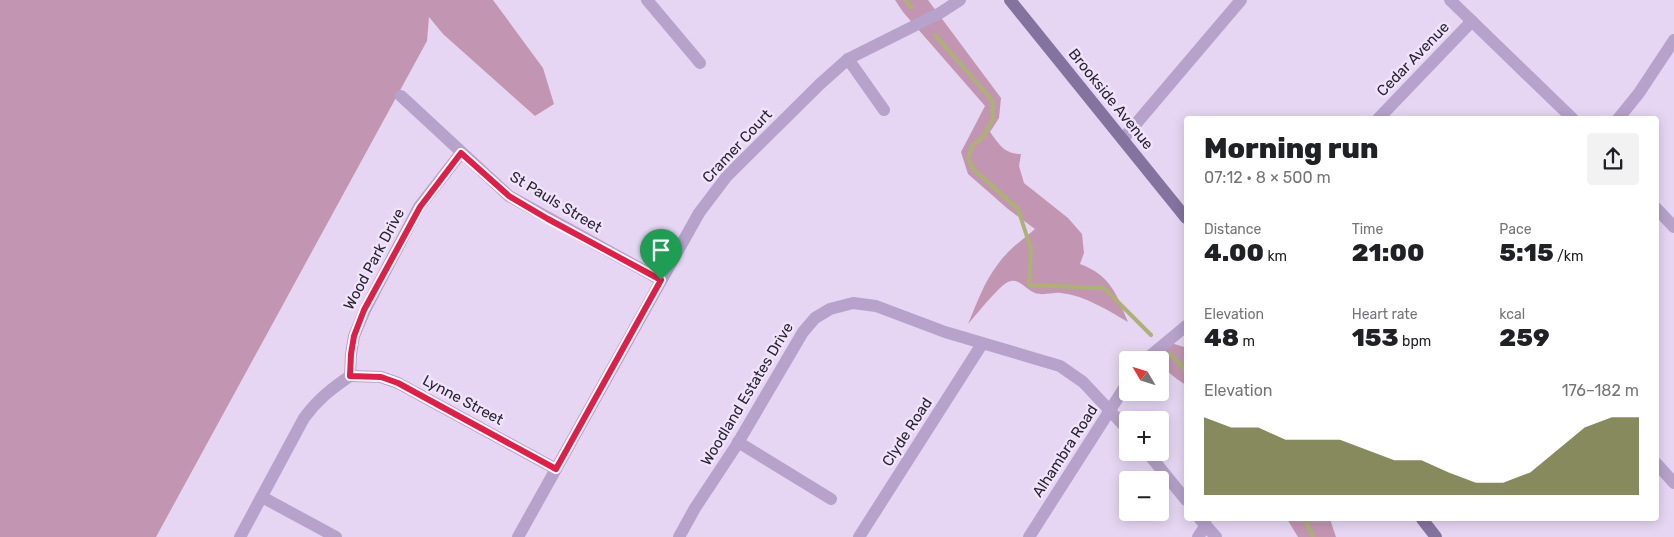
<!DOCTYPE html>
<html lang="en">
<head>
<meta charset="utf-8">
<style>
	:root { --surface:#fff; --page:#f2f2f2; --text:#202124; --muted:#757577; --accent:#535918 }
	body { margin:0; font-family:Rubik,sans-serif; background:var(--page); color:var(--text); height:100vh; display:flex; flex-direction:column; font-size:19px; white-space:nowrap }
	* { box-sizing:border-box; margin:0 }
	p { font-size:16px; color:var(--muted) }
	.icon { flex:none; width:28px; height:28px; fill:none; stroke:currentColor; stroke-width:2; stroke-linecap:round; stroke-linejoin:round }
	.map { position:relative; flex:1; overflow:hidden }
	.details { position:absolute; left:1184px; top:116px; width:475px; height:405px; display:flex; flex-direction:column; background:var(--surface); border-radius:5px; box-shadow:0 2px 12px #0003 }
	.details>* { flex:none }
	.needle { width:32px; rotate:308deg }
	.buttons { position:absolute; left:1119px; top:351px; display:grid; gap:10px }
	.buttons a { display:grid; place-items:center; width:50px; height:50px; border-radius:5px; background:var(--surface); box-shadow:0 2px 12px #0003; font-size:25px }
	.pin { position:absolute; display:grid; place-items:center; width:42px; height:42px; color:#fff; margin:-51px -21px; border-radius:50% 50% 50% 0; rotate:-45deg; box-shadow:0 0 5px #0007 }
	.pin .icon { rotate:45deg }
	.round { display:grid; place-items:center; flex:none; width:52px; height:52px; border-radius:5px; background:var(--page) }
	.headline { display:flex; align-items:center; justify-content:space-between; height:85px; padding:0 20px }
	h1 { font-size:28px; font-weight:800; line-height:38px }
	.metrics { display:grid; grid-template-columns:repeat(3,1fr); gap:8px; height:85px; padding:5px 20px }
	.metrics div { display:grid; align-content:center }
	.metrics b { font-size:25px; font-weight:800 }
	.metrics small { font-size:14px; font-weight:400 }
	.metrics p { font-size:14px }
	.chart { height:140px; padding:10px 20px }
	.chart p { display:flex; justify-content:space-between }
	.chart svg { width:100%; height:90px; margin-top:5px; fill:var(--accent); opacity:.7 }
	.map>svg:first-child { display:block }
	.green { fill:#c296b2 }
	.lines { fill:none; stroke-linecap:round; stroke-linejoin:round }
	.stream { stroke:#adb273; stroke-width:4 }
	.minor { stroke:#b6a2cb; stroke-width:12 }
	.tertiary { stroke:#b6a2cb; stroke-width:12 }
	.secondary { stroke:#85739f; stroke-width:12 }
	.route-casing { stroke:#fff; stroke-width:10 }
	.route { stroke:#e11d48; stroke-width:6 }
	.labels { text-anchor:middle; stroke-width:5; stroke-linejoin:round; paint-order:stroke }
	.street-label { font-size:15px; fill:#2a2535; stroke:#f0e3fa }
</style>
</head>
<body>
<div class="map">
<svg width="1674" height="537" viewBox="0 0 1674 537">
	<rect width="100%" height="100%" fill="#e6d6f3"/>
	<!-- green -->
	<g class="green">
		<polygon points="0,0 493,0 543,68 554,104 535,116 443,34 429,17 427,41 156,537 0,537"/>
		<path d="M 895,0 L 928,0 L 1001,98 L 999,118 L 990,132 C 999,144 1004,154 1021,154 L 1019,166 L 1024,183 L 1068,218 L 1082,234 L 1084,253 L 1080,264 C 1111,276 1116,293 1128,322 C 1107,310 1086,296 1061,293 C 1053,292 1043,296 1035,293 C 1025,289 1019,277 1008,282 C 999,286 977,314 968,324 C 977,303 984,282 998,264 C 1008,250 1022,240 1035,229 L 1008,209 L 968,174 L 961,152 L 985,106 L 903,12 Z"/>
		<path d="M 1171,343 L 1184,347 L 1186,351 L 1186,385 C 1177,379 1154,365 1162,352 C 1164,349 1168,346 1171,343 Z"/>
		<polygon points="1287,519 1330,519 1336,537 1298,537"/>
	</g>
	<g class="lines">
		<!-- stream -->
		<g class="stream">
			<polyline points="906,0 911,7"/>
			<polyline points="935,35 992,100 993,119 983,137 972,146 968,158 973,169 1018,209 1031,249 1029,285 1104,288 1151,335"/>
			<polyline points="1170,354 1186,370"/>
			<polyline points="1305,519 1313,537"/>
		</g>
		<!-- minor -->
		<g class="minor">
			<polyline points="647,0 700,63"/>
			<polyline points="848,59 884,110"/>
			<polyline points="401,96 509,196 661,280"/>
			<polyline points="1378,119 1472,21"/>
			<polyline points="1618,119 1639,93 1674,40"/>
			<polyline points="1123,139 1241,0"/>
			<polyline points="1145,360 1186,326"/>
			<polyline points="350,376 381,377 398,383 556,469"/>
			<polyline points="738,442 831,499"/>
			<polyline points="1147,452 1186,500"/>
			<polyline points="1656,463 1674,483"/>
			<polyline points="262,497 336,537"/>
			<polyline points="1200,519 1216,537"/>
			<path d="M 240,537 L 304,418 C 317,400 331,389 350,376 L 351,354 L 354,336 L 365,310 L 419,207 L 461,153"/>
			<polyline points="518,537 699,213 727,176 820,84 848,59 940,13 960,0"/>
			<polyline points="679,537 695,508 736,446 803,332 815,318 830,309 853,303 876,306 945,332 1060,366 1083,382 1128,430"/>
			<polyline points="859,537 982,344"/>
			<polyline points="1029,537 1128,382"/>
			<polyline points="1198,537 1206,525"/>
		</g>
		<!-- tertiary -->
		<g class="tertiary">
			<polyline points="1450,0 1573,119"/>
			<polyline points="1656,208 1674,227"/>
		</g>
		<!-- secondary -->
		<g class="secondary">
			<polyline points="1010,0 1186,218"/>
			<polyline points="1422,519 1436,537"/>
		</g>
	</g>
	<g class="lines">
		<defs>
			<polygon id="route" points="461,153 509,196 548,219 661,280 556,469 398,383 381,377 350,376 351,354 354,336 364,310 420,207"/>
		</defs>
		<!-- route casing -->
		<use href="#route" class="route-casing"/>
		<!-- route -->
		<use href="#route" class="route"/>
	</g>
	<g class="labels">
		<!-- street labels -->
		<g class="street-label">
			<text transform="translate(1413 59) rotate(-46)" y="5">Cedar Avenue</text>
			<text transform="translate(1111 99) rotate(51)" y="5">Brookside Avenue</text>
			<text transform="translate(737 146) rotate(-47)" y="5">Cramer Court</text>
			<text transform="translate(556 202) rotate(31)" y="5">St Pauls Street</text>
			<text transform="translate(374 259) rotate(-62)" y="5">Wood Park Drive</text>
			<text transform="translate(747 394) rotate(-59)" y="5">Woodland Estates Drive</text>
			<text transform="translate(463 400) rotate(28)" y="5">Lynne Street</text>
			<text transform="translate(907 432) rotate(-57)" y="5">Clyde Road</text>
			<text transform="translate(1065 451) rotate(-57)" y="5">Alhambra Road</text>
		</g>
	</g>
</svg>
<div class="buttons">
<a><svg class="needle" viewBox="-14 -14 28 28"><path d="M0-13l5 13h-10z" fill="#e53935"/><path d="M0 13l5-13h-10z" fill="#757577"/></svg></a>
<a>+</a>
<a>−</a>
</div>
<div class="pin" style="left:661px;top:280px;background:#1e9e55"><svg class="icon" aria-label="arrive" viewBox="0 0 24 24"><path d="M6 21V4h12l-3 4 3 4H6"/></svg></div>
<section class="details">
<div class="headline"><div><h1>Morning run</h1><p>07:12 · 8 × 500 m</p></div><a class="round"><svg class="icon" aria-label="share" viewBox="0 0 24 24"><path d="M12 15V3M7 8l5-5 5 5M5 13v7h14v-7"/></svg></a></div>
<div class="metrics">
<div><p>Distance</p><b>4.00<small> km</small></b></div>
<div><p>Time</p><b>21:00</b></div>
<div><p>Pace</p><b>5:15<small> /km</small></b></div>
</div>
<div class="metrics">
<div><p>Elevation</p><b>48<small> m</small></b></div>
<div><p>Heart rate</p><b>153<small> bpm</small></b></div>
<div><p>kcal</p><b>259</b></div>
</div>
<div class="chart"><p><span>Elevation</span>176–182 m</p>
<svg viewBox="0 0 160 44" preserveAspectRatio="none"><path d="M0 44V6L10 11L20 11L30 17L40 17L50 17L60 22L70 27L80 27L90 33L100 38L110 38L120 33L130 22L140 11L150 6L160 6V44z"/></svg>
</div>
</section>
</div>
</body>
</html>
